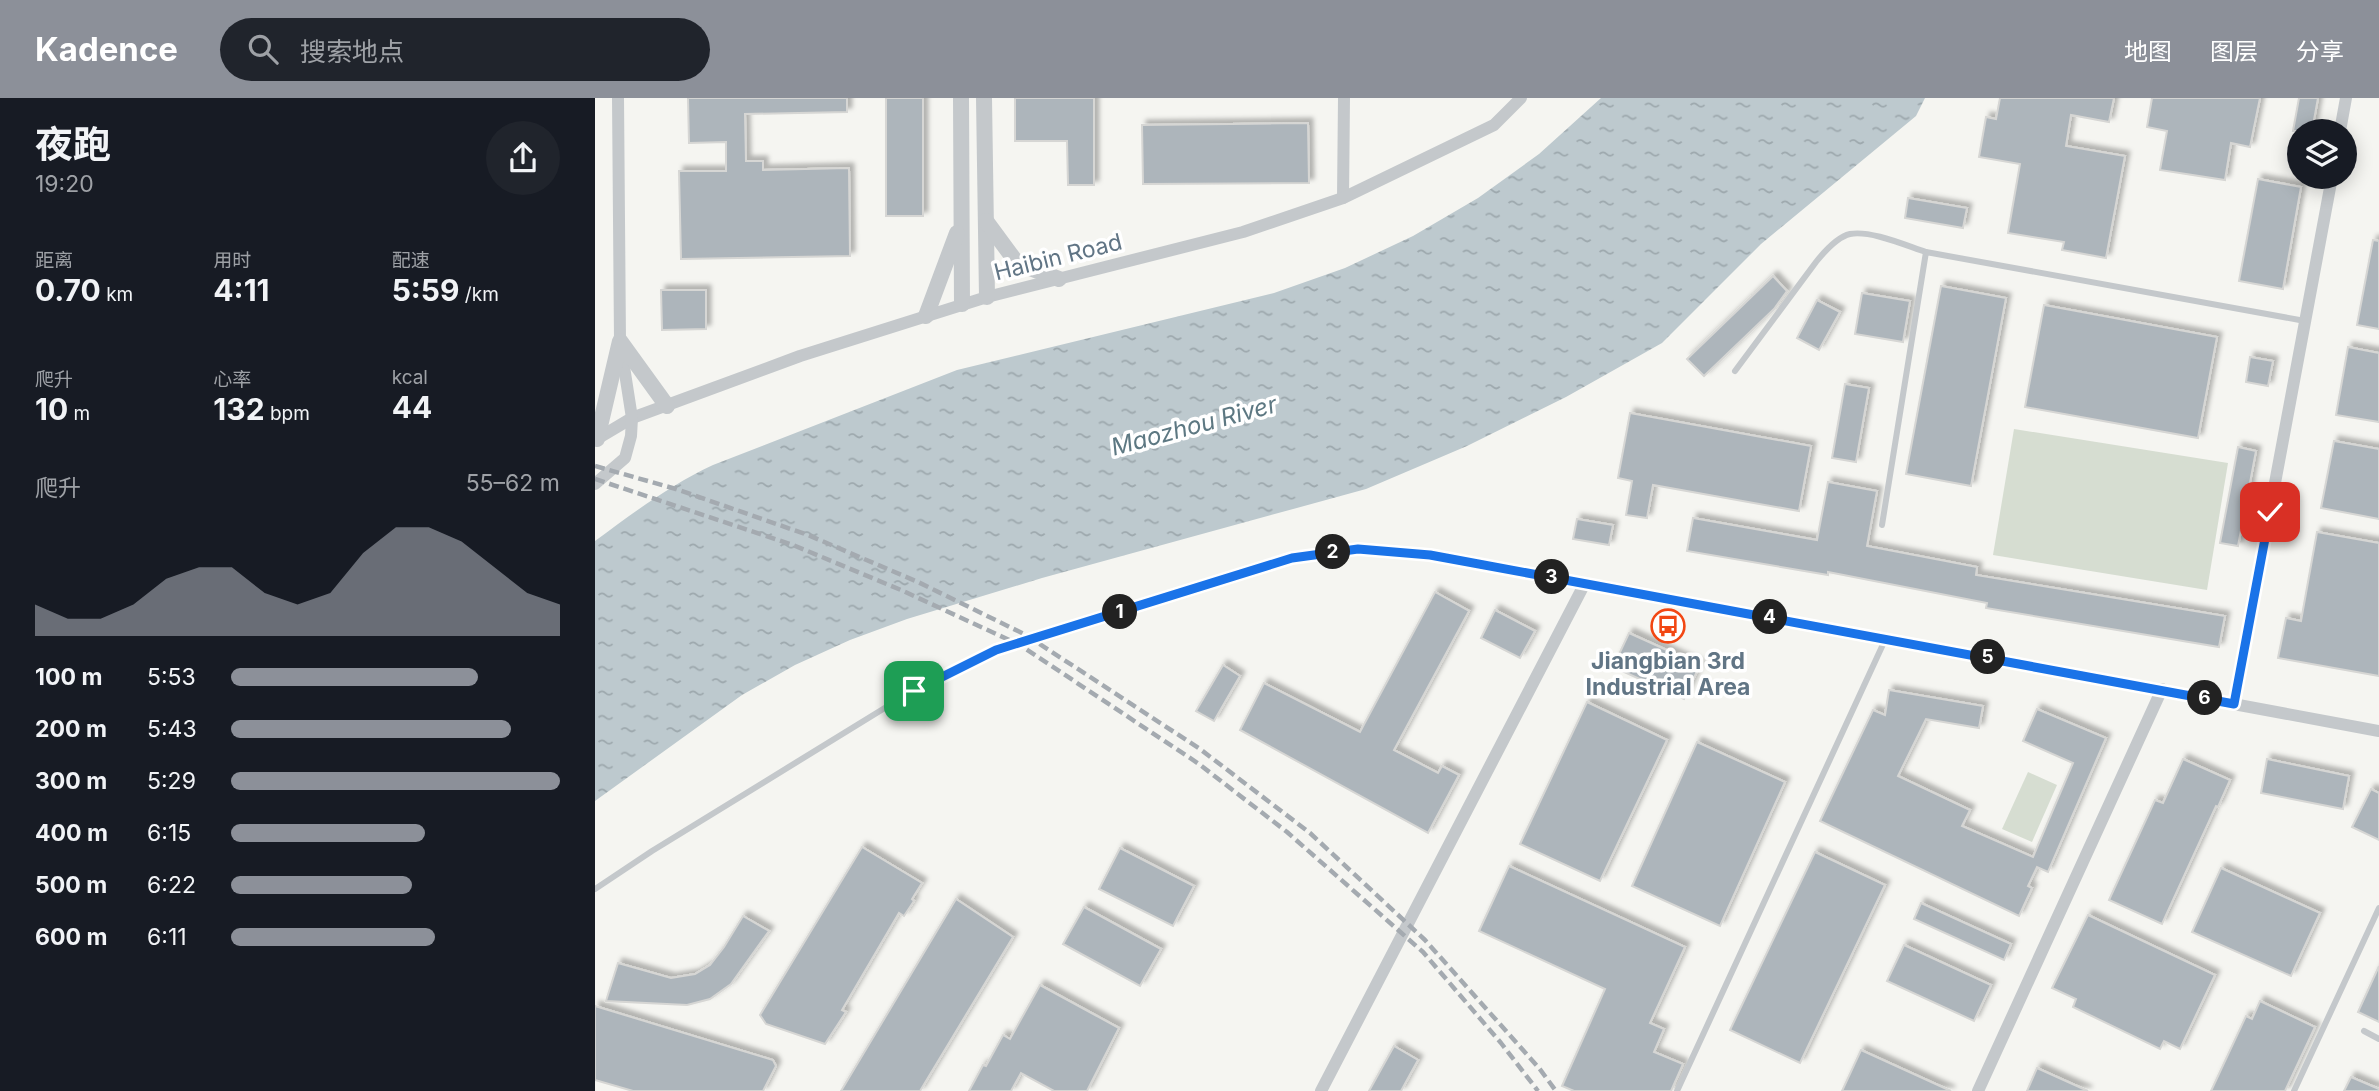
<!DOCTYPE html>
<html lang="zh">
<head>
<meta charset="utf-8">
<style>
	:root { --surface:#171b24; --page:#20242c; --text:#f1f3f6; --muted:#9ea1a6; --accent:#8c9099 }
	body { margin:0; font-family:Inter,"Noto Sans SC",sans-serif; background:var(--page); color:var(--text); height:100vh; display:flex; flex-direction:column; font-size:26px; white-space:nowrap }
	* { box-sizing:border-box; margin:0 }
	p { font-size:23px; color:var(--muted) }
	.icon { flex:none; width:38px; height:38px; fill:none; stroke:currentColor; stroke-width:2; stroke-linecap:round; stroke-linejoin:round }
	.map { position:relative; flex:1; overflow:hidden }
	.panel { display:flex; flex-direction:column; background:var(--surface); width:595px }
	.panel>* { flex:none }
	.buttons { position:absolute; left:1692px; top:21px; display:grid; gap:14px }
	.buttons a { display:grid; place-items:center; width:70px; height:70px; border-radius:50%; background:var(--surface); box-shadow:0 4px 18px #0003; font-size:35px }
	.pin { position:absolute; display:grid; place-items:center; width:60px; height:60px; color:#fff; margin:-30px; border-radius:14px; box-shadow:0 4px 10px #0006 }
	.km { position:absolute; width:35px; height:35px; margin:-18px; border-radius:50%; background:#222; color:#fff; font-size:19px; line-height:35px; text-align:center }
	.round { display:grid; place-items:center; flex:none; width:74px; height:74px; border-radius:37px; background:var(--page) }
	.headline { display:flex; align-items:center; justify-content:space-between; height:119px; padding:0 35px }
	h1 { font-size:38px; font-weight:700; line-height:52px }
	.metrics { display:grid; grid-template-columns:repeat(3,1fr); gap:10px; height:119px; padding:7px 35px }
	.metrics div { display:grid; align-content:center }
	.metrics b { font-size:30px; font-weight:700 }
	.metrics small { font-size:19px; font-weight:400 }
	.metrics p { font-size:19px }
	.chart { height:196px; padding:14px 35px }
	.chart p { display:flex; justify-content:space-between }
	.chart svg { width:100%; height:126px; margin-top:7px; fill:var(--accent); opacity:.7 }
	ul { padding:0 35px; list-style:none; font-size:23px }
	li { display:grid; grid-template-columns:112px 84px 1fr; align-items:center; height:52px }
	li i { height:18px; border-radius:9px; background:var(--accent) }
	header { display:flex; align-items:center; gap:42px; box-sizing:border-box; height:98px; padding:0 35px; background:var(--accent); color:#fff }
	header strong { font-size:33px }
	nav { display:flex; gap:38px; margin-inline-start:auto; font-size:24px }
	.search { width:490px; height:63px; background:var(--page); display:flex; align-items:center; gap:18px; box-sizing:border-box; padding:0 24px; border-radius:38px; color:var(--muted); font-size:26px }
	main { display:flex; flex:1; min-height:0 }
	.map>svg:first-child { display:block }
	.green { fill:#d6ddd1 }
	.water { fill:url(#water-ripples) }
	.building { fill:#adb5bb; stroke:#d6d6d4; stroke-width:2; filter:url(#shadow) }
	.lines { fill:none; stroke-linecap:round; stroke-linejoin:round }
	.service { stroke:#c4c8cb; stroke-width:6 }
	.minor { stroke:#c4c8cb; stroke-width:12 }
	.tertiary { stroke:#c4c8cb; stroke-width:16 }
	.rail { stroke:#a4aab0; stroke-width:4.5; stroke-dasharray:10 5; stroke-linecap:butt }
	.route-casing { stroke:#fff; stroke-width:14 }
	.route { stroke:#1a73e8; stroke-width:9 }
	.labels { text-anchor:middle; stroke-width:7; stroke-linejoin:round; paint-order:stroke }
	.street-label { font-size:23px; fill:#617585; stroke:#fff }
	.poi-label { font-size:23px; font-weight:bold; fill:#617585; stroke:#fff }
	.water-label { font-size:24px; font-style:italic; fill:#5d7882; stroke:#fff }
</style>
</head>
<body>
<header>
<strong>Kadence</strong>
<div class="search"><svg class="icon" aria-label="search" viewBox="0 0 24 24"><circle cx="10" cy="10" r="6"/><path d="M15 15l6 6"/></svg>搜索地点</div>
<nav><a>地图</a><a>图层</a><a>分享</a></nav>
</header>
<main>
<section class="panel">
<div class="headline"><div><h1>夜跑</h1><p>19:20</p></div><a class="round"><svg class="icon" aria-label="share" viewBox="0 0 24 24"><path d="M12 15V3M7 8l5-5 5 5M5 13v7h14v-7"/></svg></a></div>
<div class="metrics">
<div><p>距离</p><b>0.70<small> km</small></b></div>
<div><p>用时</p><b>4:11</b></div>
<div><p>配速</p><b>5:59<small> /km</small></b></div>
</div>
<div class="metrics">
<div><p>爬升</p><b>10<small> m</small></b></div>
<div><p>心率</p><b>132<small> bpm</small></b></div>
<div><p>kcal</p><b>44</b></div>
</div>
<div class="chart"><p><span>爬升</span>55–62 m</p>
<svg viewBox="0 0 160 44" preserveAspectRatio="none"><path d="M0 44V33L10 38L20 38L30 33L40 24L50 20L60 20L70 29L80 33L90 29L100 15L110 6L120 6L130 11L140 20L150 29L160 33V44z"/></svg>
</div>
<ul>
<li><b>100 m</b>5:53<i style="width:75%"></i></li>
<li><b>200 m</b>5:43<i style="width:85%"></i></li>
<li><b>300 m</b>5:29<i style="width:100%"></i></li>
<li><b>400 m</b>6:15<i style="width:59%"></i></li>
<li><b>500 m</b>6:22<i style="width:55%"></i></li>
<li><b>600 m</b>6:11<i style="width:62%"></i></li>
</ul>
</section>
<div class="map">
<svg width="1784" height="993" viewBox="0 0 1784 993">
	<defs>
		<pattern id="water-ripples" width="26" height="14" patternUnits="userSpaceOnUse" patternTransform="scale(1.75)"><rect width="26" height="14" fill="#bdc9ce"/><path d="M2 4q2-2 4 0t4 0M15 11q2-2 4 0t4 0" fill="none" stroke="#9da8ad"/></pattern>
		<filter id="shadow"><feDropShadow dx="4.5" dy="-4.5" stdDeviation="2" flood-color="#0004"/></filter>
	</defs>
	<rect width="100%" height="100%" fill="#f5f5f1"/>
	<!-- green -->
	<g class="green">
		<polygon points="1419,331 1633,365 1612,492 1398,457"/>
		<polygon points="1433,674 1462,687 1437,744 1407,731"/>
	</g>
	<!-- water -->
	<path class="water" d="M 1006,0 L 1330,0 L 1321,18 L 1166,146 L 1067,245 L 971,299 L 872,348 L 771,391 L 447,480 L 312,521 L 255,542 L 200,567 L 147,597 L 0,703 L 0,443 C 38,415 75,387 118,367 L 362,272 L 679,195 L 750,170 L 818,138 L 883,100 L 944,56 Z"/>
	<!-- building -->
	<g class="building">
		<polygon points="93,0 252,0 252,14 150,16 151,63 168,63 168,72 254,70 255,158 86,161 84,73 131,73 131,44 94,45"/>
		<rect x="291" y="0" width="37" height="118"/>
		<polygon points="420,0 499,0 499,87 473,87 472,43 420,43"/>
		<polygon points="1405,0 1519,0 1514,24 1476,17 1471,48 1530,58 1511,160 1467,152 1469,144 1413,135 1425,66 1384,59 1391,19 1401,21"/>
		<polygon points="1557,0 1665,0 1655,49 1636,45 1630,82 1565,72 1572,33 1552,29"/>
		<polygon points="1704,0 1723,0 1717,33 1698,33"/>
		<polygon points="713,25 714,85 548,86 547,27"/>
		<polygon points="1663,81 1706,89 1688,191 1644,183"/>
		<polygon points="1313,100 1372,110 1368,130 1310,120"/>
		<polygon points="1778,142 1784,143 1784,231 1762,227"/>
		<polygon points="1178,178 1192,193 1179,211 1109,278 1092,261"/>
		<polygon points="1346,188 1411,200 1376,388 1311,376"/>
		<polygon points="66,192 111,192 111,231 67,232"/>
		<polygon points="1267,195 1315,203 1308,244 1260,236"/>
		<polygon points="1222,202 1245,214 1224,252 1202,240"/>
		<polygon points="1449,207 1622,239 1603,340 1430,309"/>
		<polygon points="1753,249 1784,255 1784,324 1741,317"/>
		<polygon points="1655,259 1678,263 1673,288 1651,284"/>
		<polygon points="1250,286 1274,290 1261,364 1237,360"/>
		<polygon points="1035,315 1216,348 1204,413 1058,387 1052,420 1031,417 1037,383 1023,380"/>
		<polygon points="1739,343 1784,351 1784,421 1726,410"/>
		<polygon points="1643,349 1661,353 1643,448 1625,445"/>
		<polygon points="1233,384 1282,393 1272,448 1382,469 1381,477 1630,518 1624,549 1391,510 1392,505 1233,474 1233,477 1092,453 1098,420 1222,442"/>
		<polygon points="982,421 1018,427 1014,447 978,441"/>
		<polygon points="1722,434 1784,445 1784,578 1683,560 1691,520 1706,523"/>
		<polygon points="840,494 874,513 799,652 843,675 847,668 864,677 833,735 645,632 669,585 765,634"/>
		<polygon points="900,512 940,533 925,560 886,540"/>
		<polygon points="1034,535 1105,567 1089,601 1018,569"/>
		<polygon points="628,567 645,578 619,623 601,613"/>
		<polygon points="1294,592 1388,608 1384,630 1331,621 1303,678 1375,712 1367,728 1438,759 1478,665 1428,643 1442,611 1511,640 1453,774 1442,769 1433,788 1437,790 1424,818 1225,723 1278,612 1290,617"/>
		<polygon points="992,604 1072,642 1005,783 925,746"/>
		<polygon points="1102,644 1190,684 1125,828 1037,788"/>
		<polygon points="1588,661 1635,682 1623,709 1621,708 1567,826 1514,802 1560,702 1568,705"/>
		<polygon points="1672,661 1754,678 1748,711 1666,695"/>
		<polygon points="1776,691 1784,695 1784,742 1757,729"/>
		<polygon points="267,749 327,785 317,801 319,803 309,818 304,815 247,912 251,914 230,946 171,926 165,917"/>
		<polygon points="525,750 599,788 578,828 504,791"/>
		<polygon points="1220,754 1290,787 1205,965 1135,932"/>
		<polygon points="914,768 1090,849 1055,925 1069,931 1059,954 1088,966 1076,993 979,993 967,988 1010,891 884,833"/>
		<polygon points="1626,770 1725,815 1696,878 1597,834"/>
		<polygon points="361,801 418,839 325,993 246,993"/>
		<polygon points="1326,805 1416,846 1409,862 1319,821"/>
		<polygon points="489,809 566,851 545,888 468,846"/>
		<polygon points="1493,817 1620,877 1585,951 1569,943 1565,951 1478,909 1481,901 1457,890"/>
		<polygon points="148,818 174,833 136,886 115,901 92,907 11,903 23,865 76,880 100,876 115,867 129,849"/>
		<polygon points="1309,847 1396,887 1379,923 1292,883"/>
		<polygon points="1784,868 1784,924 1763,914"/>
		<polygon points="445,887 524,930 492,993 459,993 426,975 416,993 374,993 388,967 391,968 408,937 415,941"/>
		<polygon points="1665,903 1720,929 1690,993 1616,993 1651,918 1657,921"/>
		<polygon points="0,908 178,962 181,968 168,993 38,993 0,982"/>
		<polygon points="799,948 823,962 806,993 774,993"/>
		<polygon points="1266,952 1356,993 1247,993"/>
		<polygon points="1442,970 1493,993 1432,993"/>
		<polygon points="1756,979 1784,991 1784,993 1749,993"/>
	</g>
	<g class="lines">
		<!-- service -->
		<g class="service">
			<path d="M 1140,273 L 1221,164 C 1229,154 1242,139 1255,136 C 1276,132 1312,148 1331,154"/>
			<polyline points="1287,427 1331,154 1710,223"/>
			<polyline points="0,791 57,753 319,592 401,552 697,460 763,451 835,457"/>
			<polyline points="1769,933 1784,941"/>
			<polyline points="1082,993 1290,542"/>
			<polyline points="1699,993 1784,810"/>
		</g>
		<!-- minor -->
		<g class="minor">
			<polyline points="1745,33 1751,0"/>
			<polyline points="748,100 749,0"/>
			<polyline points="0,342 37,320 205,258 392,199 648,134 748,100 899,27 926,0"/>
			<polyline points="0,386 30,360 36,338 37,320 25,243 23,0"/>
			<polyline points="835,457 1784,633"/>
			<polyline points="1639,605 1737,79"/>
			<polyline points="726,993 990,485"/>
			<polyline points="1383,993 1567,591"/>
		</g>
		<!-- tertiary -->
		<g class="tertiary">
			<polyline points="366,0 367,206"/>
			<polyline points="389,0 392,199"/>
			<polyline points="391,123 422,165 464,181"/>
			<polyline points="331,218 362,135"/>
			<polyline points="2,341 25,243 72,308"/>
		</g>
		<!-- rail -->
		<g class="rail">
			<polyline points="0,368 81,391 213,437 323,484 431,537 605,651 715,735 830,842 944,970 961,993"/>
			<polyline points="0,381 198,447 306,492 425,547 604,666 692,734 828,854 906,945 943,993"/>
		</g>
	</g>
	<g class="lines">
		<defs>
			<polyline id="route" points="319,593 401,552 697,460 763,451 835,457 1639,606 1675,414"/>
		</defs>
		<!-- route casing -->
		<use href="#route" class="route-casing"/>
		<!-- route -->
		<use href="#route" class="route"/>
	</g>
	<!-- icons -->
	<defs>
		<symbol id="bus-ring" viewBox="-11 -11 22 22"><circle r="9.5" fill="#fff" stroke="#f24713" stroke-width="1.5"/><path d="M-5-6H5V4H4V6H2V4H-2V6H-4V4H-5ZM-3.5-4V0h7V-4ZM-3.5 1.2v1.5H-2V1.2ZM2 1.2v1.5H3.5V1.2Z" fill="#f24713"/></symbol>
	</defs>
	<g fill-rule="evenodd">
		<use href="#bus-ring" x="1054" y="509" width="38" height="38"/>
	</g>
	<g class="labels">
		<!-- street labels -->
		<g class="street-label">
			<text transform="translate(463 159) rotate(-14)" y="8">Haibin Road</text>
		</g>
		<!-- poi labels -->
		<g class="poi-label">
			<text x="1073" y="571">Jiangbian 3rd<tspan x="1073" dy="26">Industrial Area</tspan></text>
		</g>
		<!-- water labels -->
		<g class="water-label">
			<text transform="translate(599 328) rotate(-15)" y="8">Maozhou River</text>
		</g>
	</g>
</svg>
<div class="buttons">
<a><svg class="icon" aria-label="layers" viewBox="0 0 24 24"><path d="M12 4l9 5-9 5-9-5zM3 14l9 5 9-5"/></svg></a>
</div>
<div class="pin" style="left:319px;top:593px;background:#1e9e55"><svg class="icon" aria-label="arrive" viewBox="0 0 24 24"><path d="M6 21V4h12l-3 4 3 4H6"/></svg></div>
<div class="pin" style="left:1675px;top:414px;background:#d93025"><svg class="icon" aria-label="check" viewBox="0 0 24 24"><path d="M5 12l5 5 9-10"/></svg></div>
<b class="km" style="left:525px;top:514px">1</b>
<b class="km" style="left:738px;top:454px">2</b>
<b class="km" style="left:957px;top:479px">3</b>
<b class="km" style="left:1175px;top:519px">4</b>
<b class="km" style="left:1393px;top:559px">5</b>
<b class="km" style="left:1610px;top:600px">6</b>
</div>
</main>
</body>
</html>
